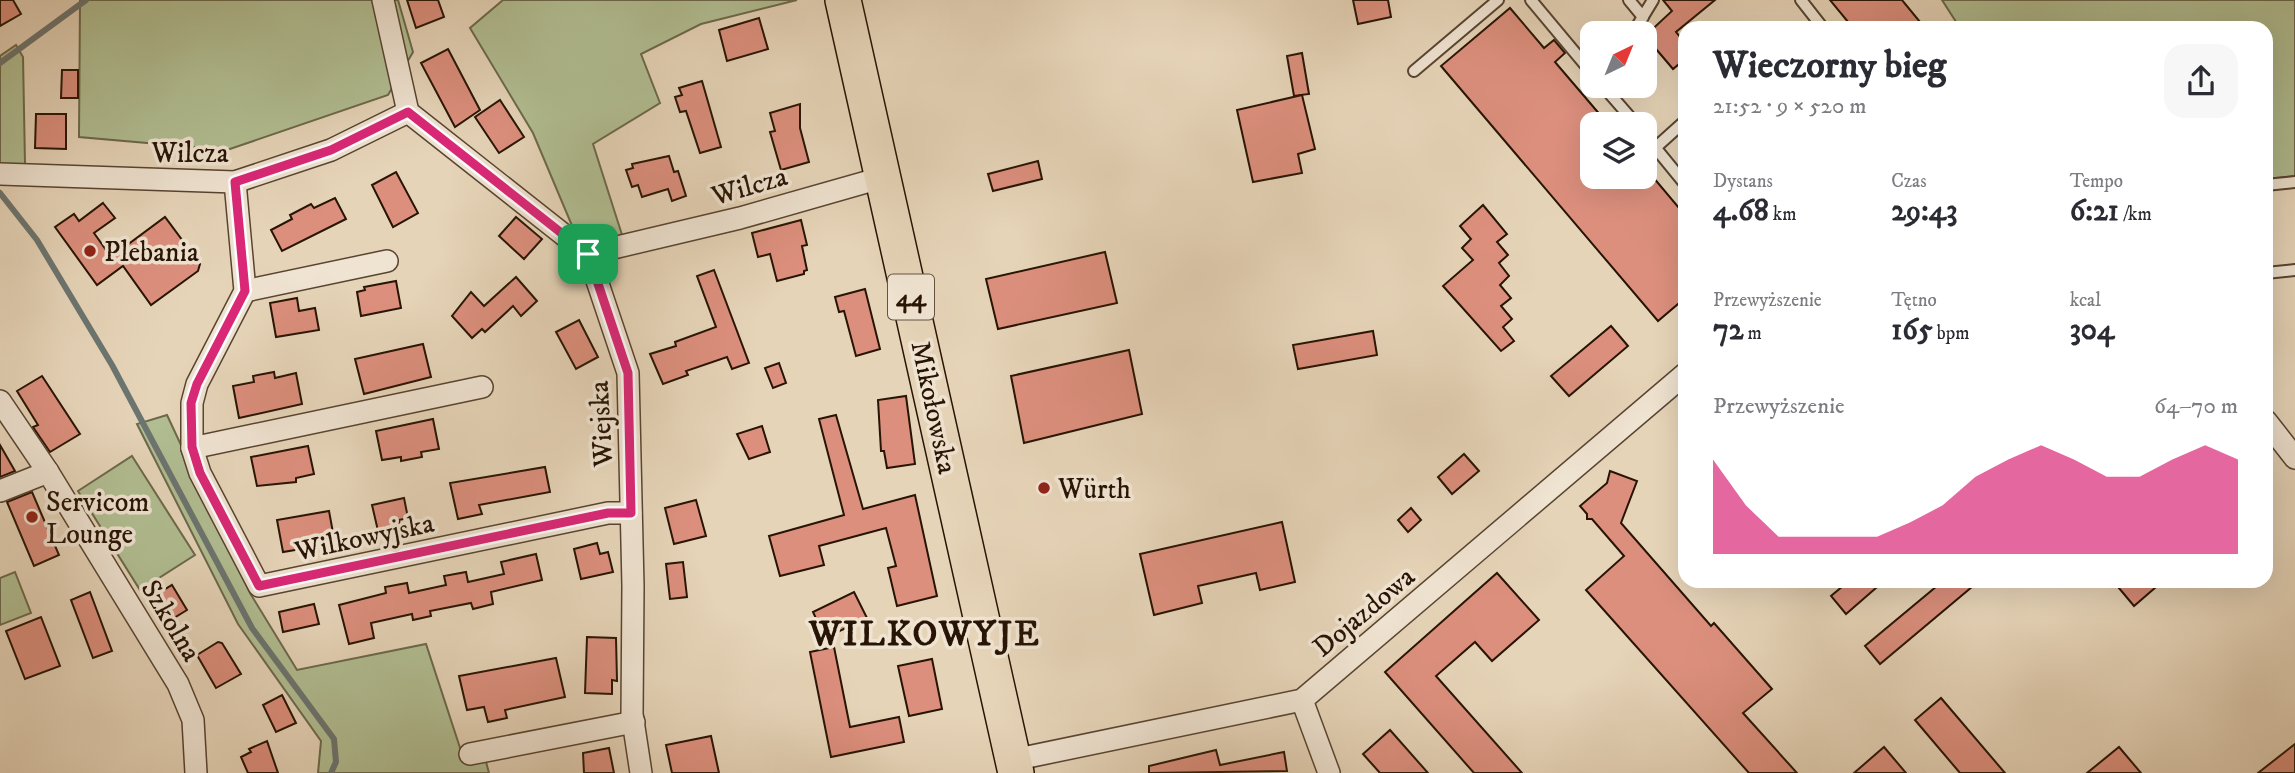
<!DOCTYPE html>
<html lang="pl">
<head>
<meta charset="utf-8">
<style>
	:root { --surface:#fff; --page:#f7f7f7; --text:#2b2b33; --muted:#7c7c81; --accent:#db2777 }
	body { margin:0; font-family:"IM FELL DW Pica",serif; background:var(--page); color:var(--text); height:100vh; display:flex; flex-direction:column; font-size:26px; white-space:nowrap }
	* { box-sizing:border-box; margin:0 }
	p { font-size:23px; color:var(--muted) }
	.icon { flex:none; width:38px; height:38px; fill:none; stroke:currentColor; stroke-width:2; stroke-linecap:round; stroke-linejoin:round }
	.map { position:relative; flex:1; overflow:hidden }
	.panel { position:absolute; left:1678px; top:21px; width:595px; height:567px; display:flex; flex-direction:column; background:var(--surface); border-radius:21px; box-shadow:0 7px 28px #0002 }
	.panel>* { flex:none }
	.needle { width:46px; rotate:43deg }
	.buttons { position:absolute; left:1580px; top:21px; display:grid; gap:14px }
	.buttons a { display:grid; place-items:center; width:77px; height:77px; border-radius:14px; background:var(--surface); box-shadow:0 7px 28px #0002; font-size:35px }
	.pin { position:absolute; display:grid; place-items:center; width:60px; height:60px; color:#fff; margin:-30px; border-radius:14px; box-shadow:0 4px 10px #0006 }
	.round { display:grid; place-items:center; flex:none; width:74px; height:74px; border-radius:21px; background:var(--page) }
	.summary { display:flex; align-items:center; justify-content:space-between; height:119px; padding:0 35px }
	h1 { font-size:38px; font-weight:700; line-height:52px }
	.figures { display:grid; grid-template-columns:repeat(3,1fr); gap:10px; height:119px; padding:7px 35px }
	.figures div { display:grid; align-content:center }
	.figures b { font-size:30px; font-weight:700 }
	.figures small { font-size:19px; font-weight:400 }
	.figures p { font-size:19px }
	.chart { height:196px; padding:14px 35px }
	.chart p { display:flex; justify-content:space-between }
	.chart svg { width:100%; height:126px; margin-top:7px; fill:var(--accent); opacity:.7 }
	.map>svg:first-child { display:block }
	.green { fill:#b1be92; stroke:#6c694b; stroke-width:2 }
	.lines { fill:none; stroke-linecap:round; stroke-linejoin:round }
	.stream { stroke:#6c7570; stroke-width:6 }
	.building { fill:#dc8f7d; stroke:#281404; stroke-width:2 }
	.service-casing { stroke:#584431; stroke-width:14 }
	.minor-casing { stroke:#584431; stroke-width:24 }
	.primary-casing { stroke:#281404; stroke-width:38 }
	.service { stroke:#efe3d1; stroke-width:10 }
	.minor { stroke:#efe3d1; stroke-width:21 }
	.primary { stroke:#e6d4b8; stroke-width:35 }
	.route-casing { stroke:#fff; stroke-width:14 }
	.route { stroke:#db2777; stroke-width:9 }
	.poi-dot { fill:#8f2418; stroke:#efe3d1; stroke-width:2.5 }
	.labels { text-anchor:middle; stroke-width:7; stroke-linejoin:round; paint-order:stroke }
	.shield { fill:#efe3d1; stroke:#645242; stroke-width:2 }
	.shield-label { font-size:26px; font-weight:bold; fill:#281404 }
	.street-label { font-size:28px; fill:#281404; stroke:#efe3d1 }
	.poi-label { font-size:28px; fill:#281404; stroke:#efe3d1; text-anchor:start }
	.district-label { font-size:35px; font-weight:bold; letter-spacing:2px; fill:#281404; stroke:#efe3d1 }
</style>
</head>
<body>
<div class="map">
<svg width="2295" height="773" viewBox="0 0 2295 773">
	<rect width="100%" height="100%" fill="#e6d4b8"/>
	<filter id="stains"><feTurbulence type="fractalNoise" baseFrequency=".00286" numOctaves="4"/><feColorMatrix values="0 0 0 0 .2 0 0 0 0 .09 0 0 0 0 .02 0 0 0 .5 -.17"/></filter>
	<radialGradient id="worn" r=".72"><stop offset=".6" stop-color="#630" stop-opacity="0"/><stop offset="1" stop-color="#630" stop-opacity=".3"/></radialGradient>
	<!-- green -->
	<g class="green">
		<polygon points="80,0 398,0 413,52 388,95 227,150 79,137"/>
		<polygon points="503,0 797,0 701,24 641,54 660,103 593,144 623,238 603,242 591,240 573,228 533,133 470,28"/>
		<polygon points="1942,0 2295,0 2295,176 2266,179 2266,28 1960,28"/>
		<polygon points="16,45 23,57 25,164 24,167 0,166 0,56"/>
		<polygon points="167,415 250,593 297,670 426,644 465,763 485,758 489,773 318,773 321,741 238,624 137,424"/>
		<polygon points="132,456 195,555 140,590 78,491"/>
		<polygon points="15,572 31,613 0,625 0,578"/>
	</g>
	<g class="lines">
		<!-- stream -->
		<g class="stream">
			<polyline points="0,63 86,0"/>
			<polyline points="0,193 37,240 112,365 252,628 334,739 336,762 331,773"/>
		</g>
	</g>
	<!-- building -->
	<g class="building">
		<polygon points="0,0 13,0 21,14 0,26"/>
		<polygon points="407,0 438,0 444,17 416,28"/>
		<polygon points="1353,0 1388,0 1391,17 1358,24"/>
		<polygon points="1663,0 1715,0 1676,32 1685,43 1685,59 1673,69 1645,36 1672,11"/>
		<polygon points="1830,0 1902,0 1925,28 1853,28"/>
		<polygon points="1510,8 1544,48 1554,40 1565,53 1555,62 1608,124 1592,124 1592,177 1653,177 1685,215 1685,298 1658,321 1441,66"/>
		<polygon points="759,18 768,49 727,61 719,30"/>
		<polygon points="448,49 480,110 455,127 421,63"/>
		<polygon points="1302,53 1309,94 1294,96 1287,56"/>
		<polygon points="62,70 78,70 78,98 61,98"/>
		<polygon points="702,81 721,147 700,153 686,111 680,112 675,97 682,95 679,88"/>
		<polygon points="1302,95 1315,149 1298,154 1302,173 1253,182 1237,110"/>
		<polygon points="500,100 524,137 499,153 475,117"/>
		<polygon points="800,104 800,128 809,162 781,170 770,132 775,131 770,113"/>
		<polygon points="36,114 66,114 66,149 35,148"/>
		<polygon points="669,156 674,172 678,171 686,196 672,201 668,189 642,197 638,185 632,187 626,170 633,168 632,164"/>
		<polygon points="1038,161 1042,179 993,191 988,174"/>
		<polygon points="396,172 418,213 393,227 372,185"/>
		<polygon points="335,198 346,219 282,251 271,230 292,219 290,215 311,204 314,208"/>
		<polygon points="103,203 115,218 94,233 111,257 165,217 200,264 198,271 151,305 123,266 97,285 55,227 74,214 79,221"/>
		<polygon points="1483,205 1507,234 1497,242 1508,255 1499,263 1509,276 1500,285 1511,298 1501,306 1512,319 1503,327 1514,341 1501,351 1443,286 1473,260 1462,248 1471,239 1460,226"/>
		<polygon points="516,217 542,239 524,259 499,236"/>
		<polygon points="801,220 807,245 802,246 807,270 804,271 804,274 777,281 770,254 758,257 752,233"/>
		<polygon points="1105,252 1117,303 998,329 986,279"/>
		<polygon points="714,270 749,363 732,369 727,357 686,371 688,375 663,384 650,354 676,346 675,342 716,327 697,276"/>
		<polygon points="516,277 537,301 521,316 513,306 485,332 482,329 472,338 452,316 471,292 484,306"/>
		<polygon points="396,281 401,308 361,316 357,292 365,290 364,287"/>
		<polygon points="865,289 880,349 856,356 844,311 839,312 835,297"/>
		<polygon points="297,298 299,311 315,308 319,330 276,337 270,303"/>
		<polygon points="579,320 598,357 576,369 556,332"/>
		<polygon points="1611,326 1628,346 1569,396 1551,376"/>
		<polygon points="1373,331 1377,355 1298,369 1293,345"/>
		<polygon points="423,344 431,377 364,394 355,359"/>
		<polygon points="1129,350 1142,414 1024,443 1011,376"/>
		<polygon points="779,363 786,383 773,388 765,368"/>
		<polygon points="274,372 275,378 296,373 302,404 239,418 233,386 254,382 253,376"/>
		<polygon points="42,376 80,434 50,452 33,427 38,425 17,391"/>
		<polygon points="906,396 915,464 887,468 884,451 881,451 878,400"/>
		<polygon points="836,415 863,509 915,495 937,596 897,606 888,568 896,566 886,528 819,546 824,565 780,576 769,536 844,515 819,419"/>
		<polygon points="433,419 439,449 421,452 422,457 401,461 401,457 382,460 376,431"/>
		<polygon points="762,426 770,452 749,459 737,434"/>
		<polygon points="0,445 15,471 0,477"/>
		<polygon points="308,446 314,474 296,478 296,482 257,486 251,457"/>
		<polygon points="1464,454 1479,471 1452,494 1438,477"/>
		<polygon points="545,467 550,492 479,505 482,514 458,519 450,483"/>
		<polygon points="1610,471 1637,481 1621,523 1711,626 1714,623 1772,689 1743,713 1797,773 1749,773 1586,590 1624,556 1592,519 1587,519 1587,514 1580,506 1607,483"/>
		<polygon points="32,492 59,555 34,566 7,502"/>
		<polygon points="404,498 408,518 399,520 401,530 379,535 372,505"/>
		<polygon points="696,500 706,536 674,544 665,508"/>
		<polygon points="1411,508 1421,520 1408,532 1398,520"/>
		<polygon points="329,511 334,538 324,540 325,545 283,552 277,520"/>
		<polygon points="1282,522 1295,582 1260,590 1256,573 1198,586 1202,603 1154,615 1140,554"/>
		<polygon points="597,543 600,554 608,552 613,572 581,579 574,549"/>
		<polygon points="536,554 542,580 491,592 493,604 473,609 471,603 430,611 431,616 413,620 412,614 371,623 374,638 349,644 339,605 386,593 385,587 407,583 409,593 446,585 444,576 466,572 468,582 504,574 501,562"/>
		<polygon points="683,562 687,597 670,599 666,564"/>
		<polygon points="1497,573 1539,620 1492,661 1475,642 1436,676 1522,773 1474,773 1385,672"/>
		<polygon points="1849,581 1884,581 1846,614 1831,596"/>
		<polygon points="1943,581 1979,581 1880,664 1865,646"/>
		<polygon points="2113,581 2163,581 2134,606"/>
		<polygon points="172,585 187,610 164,624 149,599"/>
		<polygon points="90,592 112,651 93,658 71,600"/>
		<polygon points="854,592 867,618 825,638 813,612"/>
		<polygon points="314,604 319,624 283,632 279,612"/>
		<polygon points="41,617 60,666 25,679 6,631"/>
		<polygon points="587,637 616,638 617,681 612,680 612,694 585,693"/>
		<polygon points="218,642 222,643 241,674 216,688 197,655"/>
		<polygon points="834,647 850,727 899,717 904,742 831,757 810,652"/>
		<polygon points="556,658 565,697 505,710 507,718 488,722 484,707 467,710 459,676"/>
		<polygon points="932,659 942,709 909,716 898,666"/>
		<polygon points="282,695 296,723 276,732 263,705"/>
		<polygon points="1941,698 2005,773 1960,773 1915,720"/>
		<polygon points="1390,730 1428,773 1380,773 1363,754"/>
		<polygon points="711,736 719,773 672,773 666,745"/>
		<polygon points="267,741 278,773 248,773 241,757 251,752 249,749"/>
		<polygon points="2295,744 2295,773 2258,773"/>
		<polygon points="1884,747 1906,773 1854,773"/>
		<polygon points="2119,747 2141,773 2087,773"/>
		<polygon points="609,748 614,773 584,773 583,753"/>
		<polygon points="1216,750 1220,765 1284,752 1287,771 1149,773 1149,766"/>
	</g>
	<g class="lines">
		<defs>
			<g id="service">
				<polyline points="1531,0 1592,73"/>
				<polyline points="1629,0 1643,17"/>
				<polyline points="1801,0 1823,28"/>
				<polyline points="1633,33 1653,0"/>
				<polyline points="1414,71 1498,0"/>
				<polyline points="1603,86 1636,124"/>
				<polyline points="1645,135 1685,184"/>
				<polyline points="1655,148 1685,121"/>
				<polyline points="2266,185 2295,182"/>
				<polyline points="2266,273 2295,270"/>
			</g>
			<g id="minor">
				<polyline points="383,0 408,112 588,254 628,373 633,586 632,714 641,773"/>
				<polyline points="0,174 235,182 331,150 408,112"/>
				<polyline points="235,182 245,291 197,384 192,403 192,448 200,473 259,586 608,513 631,513"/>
				<polyline points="588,254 740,218 884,177"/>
				<polyline points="245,291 387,261"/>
				<polyline points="0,401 48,472 178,684 193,720 196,773"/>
				<polyline points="2266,421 2295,458"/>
				<polyline points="192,448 482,387"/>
				<polyline points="0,491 48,472"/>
				<polyline points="1302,700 1329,773"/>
				<polyline points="470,754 634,722"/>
				<polyline points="1013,760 1302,700 1685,374"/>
			</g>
			<polyline id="primary" points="843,0 1016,773"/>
		</defs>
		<!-- service casing -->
		<use href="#service" class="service-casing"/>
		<!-- minor casing -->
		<use href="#minor" class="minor-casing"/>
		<!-- primary casing -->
		<use href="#primary" class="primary-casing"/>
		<!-- service -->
		<use href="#service" class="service"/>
		<!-- minor -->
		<use href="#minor" class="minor"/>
		<!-- primary -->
		<use href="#primary" class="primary"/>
	</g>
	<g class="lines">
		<defs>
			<polygon id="route" points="408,112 588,254 628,373 631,513 608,513 259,586 200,473 192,447 191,403 197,384 245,291 235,182 331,150"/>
		</defs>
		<!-- route casing -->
		<use href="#route" class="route-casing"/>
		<!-- route -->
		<use href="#route" class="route"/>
	</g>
	<!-- markers -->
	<g class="poi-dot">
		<circle cx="90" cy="251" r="7"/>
		<circle cx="1044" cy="488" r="7"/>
		<circle cx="32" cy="517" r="7"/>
	</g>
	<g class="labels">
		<!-- shield labels -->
		<rect class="shield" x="888" y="274.5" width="46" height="45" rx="5"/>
		<g class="shield-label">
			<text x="911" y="306">44</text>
		</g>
		<!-- street labels -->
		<g class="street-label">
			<text x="190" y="162">Wilcza</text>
			<text transform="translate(749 185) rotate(-16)" y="10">Wilcza</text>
			<text transform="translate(935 407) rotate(78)" y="10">Mikołowska</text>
			<text transform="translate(600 424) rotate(-93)" y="10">Wiejska</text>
			<text transform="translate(364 536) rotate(-12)" y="10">Wilkowyjska</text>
			<text transform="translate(1363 611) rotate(-40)" y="10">Dojazdowa</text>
			<text transform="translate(172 620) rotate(59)" y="10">Szkolna</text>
		</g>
		<!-- poi labels -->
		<g class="poi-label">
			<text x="104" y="261">Plebania</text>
			<text x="1058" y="498">Würth</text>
			<text x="46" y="511">Servicom<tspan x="46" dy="32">Lounge</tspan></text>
		</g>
		<!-- district labels -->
		<g class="district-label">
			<text x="925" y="645">WILKOWYJE</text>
		</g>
	</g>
	<rect width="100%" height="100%" filter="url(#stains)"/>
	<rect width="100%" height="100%" fill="url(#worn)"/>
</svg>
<div class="buttons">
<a><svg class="needle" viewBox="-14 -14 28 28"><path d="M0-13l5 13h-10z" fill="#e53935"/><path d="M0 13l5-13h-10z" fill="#7c7c81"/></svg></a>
<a><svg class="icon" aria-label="layers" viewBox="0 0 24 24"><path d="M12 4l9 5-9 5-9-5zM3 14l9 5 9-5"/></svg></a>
</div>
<div class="pin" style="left:588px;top:254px;background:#1e9e55"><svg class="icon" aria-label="arrive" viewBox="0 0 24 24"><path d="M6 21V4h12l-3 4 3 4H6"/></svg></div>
<section class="panel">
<div class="summary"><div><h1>Wieczorny bieg</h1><p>21:52 · 9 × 520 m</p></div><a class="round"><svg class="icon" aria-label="share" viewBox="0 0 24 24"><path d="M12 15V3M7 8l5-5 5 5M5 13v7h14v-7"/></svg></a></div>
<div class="figures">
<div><p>Dystans</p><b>4.68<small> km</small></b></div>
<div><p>Czas</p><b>29:43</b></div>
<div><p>Tempo</p><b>6:21<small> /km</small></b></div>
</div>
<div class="figures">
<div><p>Przewyższenie</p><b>72<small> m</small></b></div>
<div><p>Tętno</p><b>165<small> bpm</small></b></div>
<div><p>kcal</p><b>304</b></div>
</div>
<div class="chart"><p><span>Przewyższenie</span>64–70 m</p>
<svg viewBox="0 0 160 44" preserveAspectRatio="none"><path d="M0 44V11L10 27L20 38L30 38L40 38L50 38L60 33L70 27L80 17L90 11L100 6L110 11L120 17L130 17L140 11L150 6L160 11V44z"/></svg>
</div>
</section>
</div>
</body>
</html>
